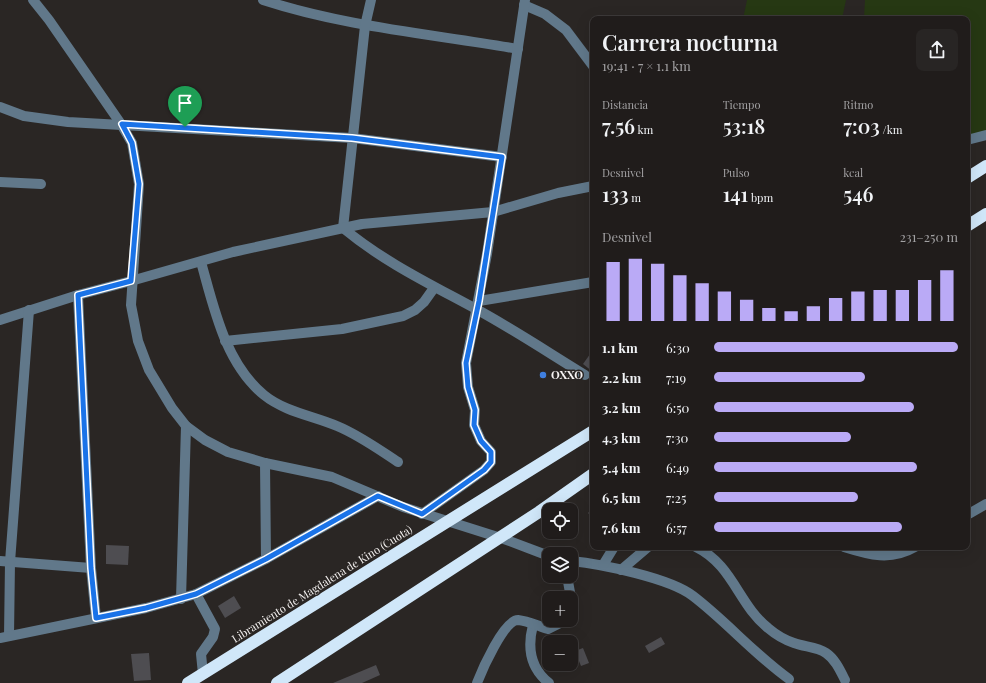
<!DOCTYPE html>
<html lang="es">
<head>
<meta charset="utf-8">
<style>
	:root { --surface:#201c1b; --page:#282524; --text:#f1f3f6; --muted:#a2a1a3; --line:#3d3a3a; --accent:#baaaf6 }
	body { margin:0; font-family:"Playfair Display",serif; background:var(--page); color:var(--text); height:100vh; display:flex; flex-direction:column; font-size:15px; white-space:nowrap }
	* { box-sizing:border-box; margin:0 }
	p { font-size:13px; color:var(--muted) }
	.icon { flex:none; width:22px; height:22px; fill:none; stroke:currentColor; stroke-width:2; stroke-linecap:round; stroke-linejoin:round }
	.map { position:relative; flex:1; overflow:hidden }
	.side { position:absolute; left:590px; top:16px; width:380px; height:534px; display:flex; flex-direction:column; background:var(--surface); border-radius:8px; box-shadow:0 4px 16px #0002,0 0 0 1px var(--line) }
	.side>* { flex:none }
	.controls { position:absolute; left:542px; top:503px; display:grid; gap:8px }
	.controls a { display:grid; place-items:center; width:36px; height:36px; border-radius:8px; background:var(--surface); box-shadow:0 4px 16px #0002,0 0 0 1px var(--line); font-size:20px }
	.pin { position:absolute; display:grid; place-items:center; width:34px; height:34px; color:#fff; margin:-41px -17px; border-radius:50% 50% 50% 0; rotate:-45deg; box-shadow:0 0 4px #0007 }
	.pin .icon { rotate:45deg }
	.round { display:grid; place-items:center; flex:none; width:42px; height:42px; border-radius:8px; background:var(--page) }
	.overview { display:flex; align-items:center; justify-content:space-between; height:68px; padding:0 12px }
	h1 { font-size:22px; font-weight:600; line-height:30px }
	.figures { display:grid; grid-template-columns:repeat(3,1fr); gap:6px; height:68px; padding:4px 12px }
	.figures div { display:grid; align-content:center }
	.figures b { font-size:20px; font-weight:600 }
	.figures small { font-size:11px; font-weight:400 }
	.figures p { font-size:11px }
	.chart { height:112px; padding:8px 12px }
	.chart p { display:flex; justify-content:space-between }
	.chart svg { width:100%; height:72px; margin-top:4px; stroke:var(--accent); stroke-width:6 }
	ul { padding:0 12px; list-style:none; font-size:13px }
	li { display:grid; grid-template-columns:64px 48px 1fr; align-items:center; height:30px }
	li i { height:10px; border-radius:5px; background:var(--accent) }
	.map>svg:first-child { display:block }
	.green { fill:#263813 }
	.building { fill:#4e4d51 }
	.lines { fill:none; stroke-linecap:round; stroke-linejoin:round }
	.minor { stroke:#61788a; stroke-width:10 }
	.highway { stroke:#d0e7f9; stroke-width:12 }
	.route-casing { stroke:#fff; stroke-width:8 }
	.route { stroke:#1a73e8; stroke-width:5 }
	.shop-dot { fill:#3f7fe0; stroke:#2a2624; stroke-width:1.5 }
	.labels { text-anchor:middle; stroke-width:3; stroke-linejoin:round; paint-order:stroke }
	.poi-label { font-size:11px; font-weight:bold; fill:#f6f3f2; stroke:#2a2624; text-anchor:start }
	.street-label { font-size:11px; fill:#f6f3f2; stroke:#2a2624 }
</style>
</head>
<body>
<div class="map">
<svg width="986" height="683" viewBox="0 0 986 683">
	<rect width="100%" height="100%" fill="#2a2624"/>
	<!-- green -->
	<g class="green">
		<polygon points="747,0 846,0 842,19 743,19"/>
		<polygon points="865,0 986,0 986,134 967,137 967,19 864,19"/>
	</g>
	<!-- building -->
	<g class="building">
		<polygon points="593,350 593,372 583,364"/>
		<polygon points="593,508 593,518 588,513"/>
		<polygon points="106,545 129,546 128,565 106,564"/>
		<polygon points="234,596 241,608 225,618 218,606"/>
		<polygon points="661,637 665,644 649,653 645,646"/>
		<polygon points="583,648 589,663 581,666 575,651"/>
		<polygon points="149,653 151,680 134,681 131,654"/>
		<polygon points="376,665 380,675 362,683 333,683"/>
	</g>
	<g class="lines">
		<!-- minor -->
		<g class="minor">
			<polyline points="33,0 49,20 121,124 132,143 139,184 131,305 138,341 149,370 172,408 186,426 205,440 228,452 265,463 332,477 403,507 504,539 549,556"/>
			<path d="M 263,0 C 346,27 432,34 518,49"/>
			<path d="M 371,0 L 365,26 L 343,228 C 384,262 430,284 476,309 C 513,329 549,353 585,375"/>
			<polyline points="524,5 545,14 566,30 593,66"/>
			<polyline points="0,107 24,116 68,122 352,138 502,157"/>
			<polyline points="967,140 986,135"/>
			<polyline points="0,182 41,184"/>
			<path d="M 201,262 C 214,308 225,363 264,395 C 285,412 314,416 337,426 C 359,435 378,449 398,462"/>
			<polyline points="78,295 91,568 96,618"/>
			<polyline points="479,301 593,282"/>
			<polyline points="0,320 78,295 131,281 233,252 362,224 493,212 558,193 593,186"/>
			<polyline points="225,341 342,329 403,316 415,310 424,302 434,288"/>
			<polyline points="265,463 266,559"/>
			<polyline points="422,514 484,470 491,462 491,452 481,441 474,425 475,410 468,387 466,363 487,254 525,0"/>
			<polyline points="967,515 986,504"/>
			<path d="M 696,547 C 733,565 738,604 768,628 C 775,634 785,640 794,643 C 805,647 817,647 826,653 C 835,659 840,670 845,680"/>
			<path d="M 844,547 C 869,555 891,561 915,547"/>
			<polyline points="0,561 91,568"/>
			<path d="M 571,561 C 601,564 670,578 693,596 C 727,622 754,654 789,679"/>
			<polyline points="603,565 614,547"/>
			<polyline points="621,570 648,547"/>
			<polyline points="567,576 571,598"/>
			<polyline points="196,594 215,629 213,637 201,654 203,674"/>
			<polyline points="181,599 186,426"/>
			<polyline points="571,602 571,610"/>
			<path d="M 533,625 C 527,648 530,668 549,683"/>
			<polyline points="9,636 10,562 29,310"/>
			<polyline points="0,638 146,608 196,594 266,559 378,496"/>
			<path d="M 477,683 C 482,670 504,620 518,620 C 528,621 538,626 548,629 L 566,620"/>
		</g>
		<!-- highway -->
		<g class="highway">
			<polyline points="967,178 986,166"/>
			<polyline points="967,226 986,214"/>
			<polyline points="188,683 593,431"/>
			<polyline points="277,683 539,512 593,474"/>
		</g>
	</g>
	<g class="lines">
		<defs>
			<polygon id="route" points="122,124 352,138 502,157 479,301 466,363 468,387 475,410 474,425 481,441 491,452 491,462 484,470 422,514 378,496 266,559 196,594 146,608 96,618 91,568 78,295 131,281 139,184 132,143"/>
		</defs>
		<!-- route casing -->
		<use href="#route" class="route-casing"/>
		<!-- route -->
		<use href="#route" class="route"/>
	</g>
	<!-- markers -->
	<circle class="shop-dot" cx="543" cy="375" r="4"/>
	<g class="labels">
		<!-- poi labels -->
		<g class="poi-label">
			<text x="551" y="379">OXXO</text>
		</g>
		<!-- street labels -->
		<g class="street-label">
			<text transform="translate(322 584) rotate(-32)" y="4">Libramiento de Magdalena de Kino (Cuota)</text>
		</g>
	</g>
</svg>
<div class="controls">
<a><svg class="icon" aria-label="locate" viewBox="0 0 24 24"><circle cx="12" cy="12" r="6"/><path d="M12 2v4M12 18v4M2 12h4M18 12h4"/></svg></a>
<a><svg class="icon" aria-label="layers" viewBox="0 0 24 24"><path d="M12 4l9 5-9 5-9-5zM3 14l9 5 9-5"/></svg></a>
<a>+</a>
<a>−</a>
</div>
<div class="pin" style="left:185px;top:127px;background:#1e9e55"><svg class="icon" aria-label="arrive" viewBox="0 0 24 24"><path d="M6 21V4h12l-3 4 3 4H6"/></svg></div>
<section class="side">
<div class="overview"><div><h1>Carrera nocturna</h1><p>19:41 · 7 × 1.1 km</p></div><a class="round"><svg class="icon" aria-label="share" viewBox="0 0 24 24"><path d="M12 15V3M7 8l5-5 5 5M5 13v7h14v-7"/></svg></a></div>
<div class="figures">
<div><p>Distancia</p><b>7.56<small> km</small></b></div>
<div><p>Tiempo</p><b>53:18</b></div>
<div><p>Ritmo</p><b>7:03<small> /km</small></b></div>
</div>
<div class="figures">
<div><p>Desnivel</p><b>133<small> m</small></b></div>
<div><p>Pulso</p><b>141<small> bpm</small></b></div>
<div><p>kcal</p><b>546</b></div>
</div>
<div class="chart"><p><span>Desnivel</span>231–250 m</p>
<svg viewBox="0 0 160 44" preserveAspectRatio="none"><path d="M5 44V8M15 44V6M25 44V9M35 44V16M45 44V21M55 44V26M65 44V31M75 44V36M85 44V38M95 44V35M105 44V30M115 44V26M125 44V25M135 44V25M145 44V19M155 44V13"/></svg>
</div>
<ul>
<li><b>1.1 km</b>6:30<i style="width:100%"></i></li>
<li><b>2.2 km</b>7:19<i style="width:62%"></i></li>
<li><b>3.2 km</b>6:50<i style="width:82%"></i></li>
<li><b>4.3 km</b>7:30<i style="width:56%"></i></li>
<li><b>5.4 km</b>6:49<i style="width:83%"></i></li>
<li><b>6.5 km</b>7:25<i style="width:59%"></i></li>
<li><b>7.6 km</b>6:57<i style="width:77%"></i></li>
</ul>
</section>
</div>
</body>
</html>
